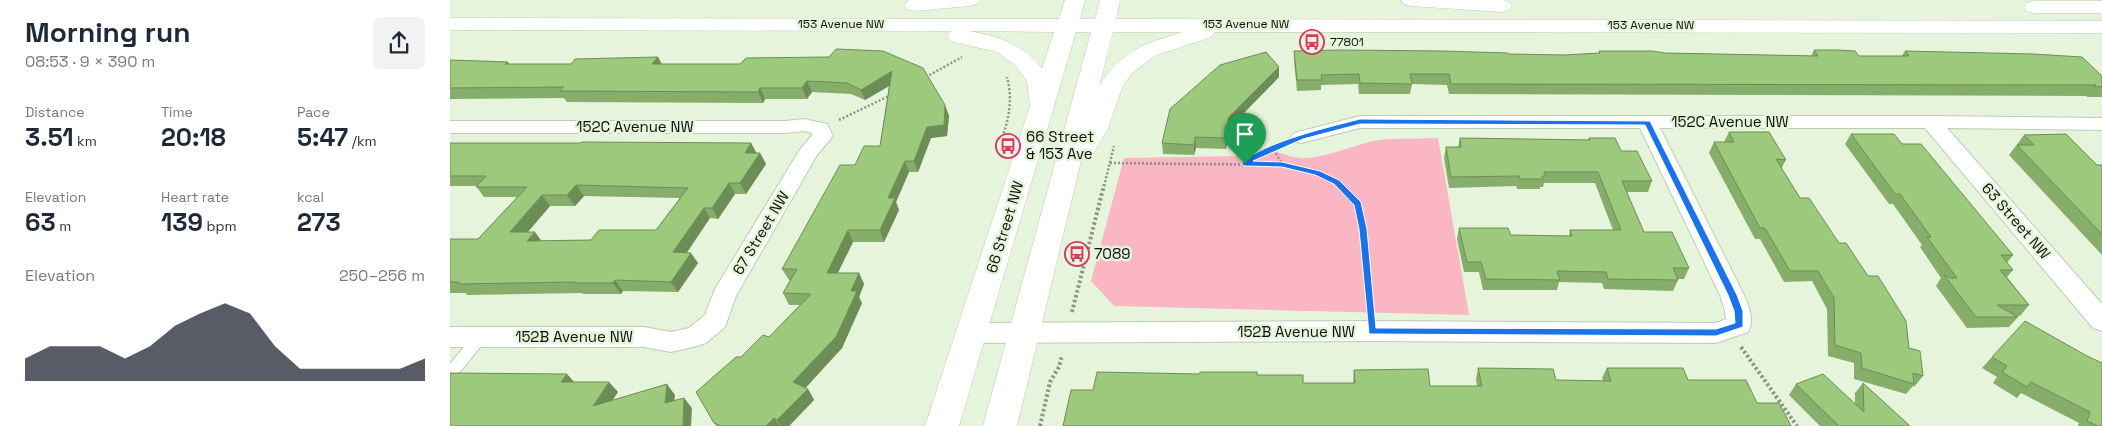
<!DOCTYPE html>
<html lang="en">
<head>
<meta charset="utf-8">
<style>
	:root { --surface:#fff; --page:#f2f2f3; --text:#1f2937; --muted:#747a83; --accent:#111827 }
	body { margin:0; font-family:"Space Grotesk",sans-serif; background:var(--page); color:var(--text); height:100vh; display:flex; flex-direction:column; font-size:19px; white-space:nowrap }
	* { box-sizing:border-box; margin:0 }
	p { font-size:16px; color:var(--muted) }
	.icon { flex:none; width:28px; height:28px; fill:none; stroke:currentColor; stroke-width:2; stroke-linecap:round; stroke-linejoin:round }
	.map { position:relative; flex:1; overflow:hidden }
	.sheet { display:flex; flex-direction:column; background:var(--surface); width:450px }
	.sheet>* { flex:none }
	.pin { position:absolute; display:grid; place-items:center; width:42px; height:42px; color:#fff; margin:-51px -21px; border-radius:50% 50% 50% 0; rotate:-45deg; box-shadow:0 0 5px #0007 }
	.pin .icon { rotate:45deg }
	.round { display:grid; place-items:center; flex:none; width:52px; height:52px; border-radius:8px; background:var(--page) }
	.headline { display:flex; align-items:center; justify-content:space-between; height:85px; padding:0 25px }
	h1 { font-size:28px; font-weight:600; line-height:38px }
	.figures { display:grid; grid-template-columns:repeat(3,1fr); gap:8px; height:85px; padding:5px 25px }
	.figures div { display:grid; align-content:center }
	.figures b { font-size:25px; font-weight:600 }
	.figures small { font-size:14px; font-weight:400 }
	.figures p { font-size:14px }
	.chart { height:140px; padding:10px 25px }
	.chart p { display:flex; justify-content:space-between }
	.chart svg { width:100%; height:90px; margin-top:5px; fill:var(--accent); opacity:.7 }
	main { display:flex; flex:1; min-height:0 }
	.map>svg:first-child { display:block }
	.green { fill:#fab6c2 }
	.lines { fill:none; stroke-linecap:round; stroke-linejoin:round }
	.service-casing { stroke:#bdccb4; stroke-width:2 }
	.minor-casing { stroke:#bdccb4; stroke-width:2 }
	.secondary-casing { stroke:#bdccb4; stroke-width:1 }
	.path-far1 { stroke:#8a9583; stroke-width:2.5; stroke-dasharray:2 2; stroke-linecap:butt }
	.path { stroke:#8a9583; stroke-width:4; stroke-dasharray:2.5 2.5; stroke-linecap:butt }
	.service { fill:#fff; fill-rule:evenodd }
	.minor { fill:#fff; fill-rule:evenodd }
	.secondary { fill:#fff; fill-rule:evenodd }
	.wall { fill:#86ad6a; fill-rule:evenodd }
	.shaded-wall { fill:#6d8d56 }
	.building { fill:#9cc97b; stroke:#6d8d56; fill-rule:evenodd }
	.route { fill:#1a73e8; stroke:#fff; fill-rule:evenodd }
	.labels { text-anchor:middle; stroke-width:5; stroke-linejoin:round; paint-order:stroke }
	.far-street-label { font-size:12px; fill:#0c1108; stroke:#e5f4db }
	.far-poi-label { font-size:12px; fill:#0c1108; stroke:#e5f4db; text-anchor:start }
	.street-label { font-size:15px; fill:#0c1108; stroke:#e5f4db }
	.poi-label { font-size:15px; fill:#0c1108; stroke:#e5f4db; text-anchor:start }
</style>
</head>
<body>
<main>
<section class="sheet">
<div class="headline"><div><h1>Morning run</h1><p>08:53 · 9 × 390 m</p></div><a class="round"><svg class="icon" aria-label="share" viewBox="0 0 24 24"><path d="M12 15V3M7 8l5-5 5 5M5 13v7h14v-7"/></svg></a></div>
<div class="figures">
<div><p>Distance</p><b>3.51<small> km</small></b></div>
<div><p>Time</p><b>20:18</b></div>
<div><p>Pace</p><b>5:47<small> /km</small></b></div>
</div>
<div class="figures">
<div><p>Elevation</p><b>63<small> m</small></b></div>
<div><p>Heart rate</p><b>139<small> bpm</small></b></div>
<div><p>kcal</p><b>273</b></div>
</div>
<div class="chart"><p><span>Elevation</span>250–256 m</p>
<svg viewBox="0 0 160 44" preserveAspectRatio="none"><path d="M0 44V33L10 27L20 27L30 27L40 33L50 27L60 17L70 11L80 6L90 11L100 27L110 38L120 38L130 38L140 38L150 38L160 33V44z"/></svg>
</div>
</section>
<div class="map">
<svg width="1652" height="426" viewBox="0 0 1652 426">
	<rect width="100%" height="100%" fill="#e5f4db"/>
	<!-- green -->
	<path class="green" d="M 988,138 L 1019,315 L 664,306 L 641,281 L 674,158 L 791,156 L 817,148 C 828,152 838,157 850,158 C 871,160 905,144 929,140 C 948,138 968,139 988,138 Z"/>
	<g class="lines">
		<defs>
			<polygon id="service" points="30,332 35,333 36,337 35,341 5,378 0,379 0,364 25,333"/>
			<g id="minor">
				<path d="M 910,116 L 1481,116 L 1652,118 L 1652,130 L 1497,128 L 1652,304 L 1652,331 L 1643,328 L 1475,128 L 1210,128 L 1294,295 C 1299,308 1305,319 1298,332 L 1266,343 L 922,341 L 522,343 L 513,340 L 509,333 L 513,326 L 522,323 L 922,321 L 1266,323 L 1276,319 L 1275,311 L 1270,295 L 1190,128 L 910,128 L 851,143 L 844,141 L 841,137 L 844,133 Z"/>
				<polygon points="354,119 377,124 383,136 367,155 286,296 275,327 256,343 247,346 221,352 194,347 0,347 0,327 194,327 221,332 239,328 255,315 265,289 349,151 362,135 362,133 354,131 335,133 0,133 0,121 335,121"/>
			</g>
			<g id="secondary">
				<polygon points="459,0 530,0 527,4 520,6 464,11 457,9 454,5"/>
				<path d="M 615,0 L 635,0 L 630,19 L 645,19 L 650,0 L 670,0 L 666,19 L 1652,21 L 1652,33 L 764,32 L 761,37 L 704,56 L 681,74 L 672,88 L 657,131 L 642,155 L 632,157 L 567,426 L 533,426 L 641,32 L 626,32 L 509,426 L 475,426 L 580,106 L 577,81 L 566,66 L 547,52 L 500,41 L 497,36 L 501,31 L 0,30 L 0,18 L 609,19 ZM 519,31 L 604,32 L 592,69 C 571,43 551,37 519,31 ZM 663,32 L 732,32 C 690,46 676,48 649,86 Z"/>
				<polygon points="951,0 1053,0 1059,2 1062,6 1059,10 1052,12 961,6 954,4"/>
				<polygon points="1584,1 1652,1 1652,13 1584,13 1577,11 1574,7 1577,3"/>
			</g>
		</defs>
		<!-- service casing -->
		<use href="#service" class="service-casing"/>
		<!-- minor casing -->
		<use href="#minor" class="minor-casing"/>
		<!-- secondary casing -->
		<use href="#secondary" class="secondary-casing"/>
		<!-- path-far1 -->
		<g class="path-far1">
			<polyline points="476,77 512,57"/>
			<polyline points="389,120 439,96"/>
			<path d="M 551,141 C 559,119 563,100 557,77"/>
			<polyline points="824,150 832,164"/>
			<polyline points="660,163 832,165 868,173 890,186"/>
			<polyline points="795,163 804,157 832,146"/>
			<polyline points="654,186 664,146"/>
		</g>
		<!-- path -->
		<g class="path">
			<polyline points="889,185 908,204 913,229 920,310"/>
			<polyline points="622,312 654,185"/>
			<polyline points="1291,347 1347,426"/>
			<polyline points="590,426 600,382 609,367 612,355"/>
		</g>
		<!-- service -->
		<use href="#service" class="service"/>
		<!-- minor -->
		<use href="#minor" class="minor"/>
		<!-- secondary -->
		<use href="#secondary" class="secondary"/>
	</g>
	<!-- wall -->
	<g class="wall">
		<polygon points="1364,50 1409,56 1452,56 1455,51 1652,76 1652,97 1636,97 1637,96 999,94 997,85 962,84 960,94 909,94 908,84 871,85 871,90 847,91 844,61 844,51 1114,55 1149,53 1149,51 1215,53 1361,56"/>
		<polygon points="208,57 211,64 290,64 379,57 495,105 499,116 497,136 481,138 468,172 459,172 446,202 449,210 434,242 403,242 388,273 409,273 414,284 409,297 412,303 392,348 355,388 358,389 364,400 339,426 267,426 264,423 291,357 319,337 350,305 339,305 333,293 340,280 339,280 332,269 405,165 430,146 439,86 415,100 401,94 362,92 357,99 315,99 313,103 117,102 114,98 0,99 0,60 58,62 60,64 121,64"/>
		<polygon points="829,77 780,127 776,149 746,148 744,155 713,154 712,143"/>
		<polygon points="1279,132 1336,160 1331,169 1350,198 1459,348 1473,376 1464,387 1463,386 1456,394 1404,379 1404,363 1378,356 1377,309 1362,281 1334,282 1310,239 1305,239 1259,153 1264,142 1274,142"/>
		<polygon points="1401,134 1452,144 1563,255 1557,263 1563,270 1557,277 1579,305 1570,316 1566,316 1568,317 1559,327 1517,328 1486,286 1491,278 1470,247 1472,245 1443,204 1439,204 1395,144"/>
		<polygon points="1574,135 1647,165 1652,165 1652,255 1559,155"/>
		<polygon points="1010,138 1138,140 1139,138 1171,151 1202,181 1198,192 1176,192 1194,232 1239,268 1234,279 1228,279 1228,280 1223,291 1154,289 1152,283 1109,282 1107,290 1033,290 1029,272 1014,272 1007,239 1009,228 1061,235 1119,236 1120,230 1163,230 1145,183 1094,183 1093,187 1090,187 1090,189 1067,189 1066,186 999,188 994,158 996,147 1008,147"/>
		<path d="M 0,143 L 301,143 L 306,153 L 310,153 L 316,164 L 296,194 L 285,194 L 268,219 L 260,218 L 237,253 L 248,263 L 228,292 L 173,291 L 171,294 L 133,294 L 132,293 L 17,295 L 16,293 L 0,293 L 0,239 L 28,239 L 67,197 L 34,197 L 26,186 L 0,186 ZM 134,196 L 230,198 L 206,230 L 141,240 L 92,241 L 78,232 L 100,206 L 125,206 Z"/>
		<polygon points="1637,356 1652,426 1628,426 1629,423 1571,393 1567,398 1543,383 1547,377 1532,368 1542,357"/>
		<polygon points="1028,368 1106,380 1153,381 1152,378 1157,368 1238,380 1307,403 1341,426 613,426 643,390 807,375 853,383 903,383 904,370 980,386 1027,386 1026,379"/>
		<polygon points="1413,383 1460,426 1370,426 1339,395 1346,384 1405,404 1405,393"/>
	</g>
	<!-- shaded-wall -->
	<g class="shaded-wall">
		<polygon points="208,57 214,68 202,64"/>
		<polygon points="829,67 829,77 780,127 776,149 775,138 779,117"/>
		<polygon points="442,71 446,82 415,100 411,90"/>
		<polygon points="357,81 362,92 357,99 352,88"/>
		<polygon points="310,88 315,99 313,103 308,92"/>
		<polygon points="495,105 499,116 497,136 481,138 468,172 464,161 477,127"/>
		<polygon points="745,137 746,148 744,155 744,145"/>
		<polygon points="301,143 307,154 295,153"/>
		<polygon points="310,153 316,164 296,194 290,183"/>
		<polygon points="455,161 459,172 446,202 449,210 434,242 430,230 438,198"/>
		<polygon points="279,183 285,194 268,219 262,208"/>
		<polygon points="126,185 134,196 125,206 117,195"/>
		<polygon points="92,195 100,206 68,243 60,232"/>
		<polygon points="254,208 260,218 229,263 223,252"/>
		<polygon points="398,230 403,242 382,284 377,273"/>
		<polygon points="85,232 93,243 77,241"/>
		<polygon points="241,253 248,263 228,292 221,282"/>
		<polygon points="409,273 414,284 409,297 412,303 392,348 350,394 343,382 401,291"/>
		<polygon points="165,280 173,291 171,294 163,283"/>
		<polygon points="117,374 126,384 111,382"/>
		<polygon points="159,382 168,392 152,417 143,406"/>
		<polygon points="217,384 225,395 223,414 215,403"/>
		<polygon points="358,389 364,400 339,426 330,426 327,420"/>
		<polygon points="234,398 242,408 241,426 233,426"/>
		<polygon points="324,418 329,426 316,426"/>
	</g>
	<!-- building -->
	<g class="building">
		<polygon points="386,49 433,51 473,68 495,105 494,125 477,127 464,161 455,161 438,198 445,198 430,230 398,230 377,273 409,273 401,291 407,291 386,337 343,382 358,389 327,420 324,418 316,426 271,426 264,423 246,392 286,357 291,357 313,335 319,337 361,294 333,293 347,269 332,269 390,165 405,165 414,146 430,146 442,71 411,90 397,83 357,81 352,88 310,88 308,92 110,91 114,87 0,88 0,60 58,62 55,64 121,64 125,59 208,57 202,64 290,64 296,58 379,57"/>
		<polygon points="891,50 993,51 1058,53 1059,54 1114,55 1150,53 1149,51 1202,51 1215,53 1368,56 1364,50 1387,50 1405,51 1409,56 1459,56 1455,51 1583,54 1632,57 1652,76 1652,87 1644,86 1646,85 1001,84 999,74 960,74 962,84 910,83 909,74 871,75 872,80 847,80 844,51"/>
		<polygon points="816,52 829,67 779,117 775,138 745,137 744,145 712,143 720,109 770,65"/>
		<polygon points="1279,132 1319,132 1336,160 1326,159 1350,198 1359,198 1389,243 1396,243 1418,276 1428,276 1456,321 1459,348 1470,351 1473,376 1463,373 1464,384 1412,368 1411,353 1385,345 1384,298 1368,271 1340,271 1315,228 1310,228 1264,142 1284,142"/>
		<polygon points="1401,134 1444,134 1452,144 1471,144 1563,255 1551,255 1563,270 1550,270 1579,305 1547,305 1568,317 1526,317 1494,275 1500,278 1507,278 1477,237 1481,237 1450,194 1445,194"/>
		<polygon points="1616,134 1647,165 1652,165 1652,234 1567,145 1584,145 1574,135"/>
		<polygon points="1010,138 1140,140 1139,138 1165,138 1171,151 1187,151 1202,181 1172,181 1194,232 1222,232 1239,268 1223,268 1228,280 1158,279 1156,272 1107,271 1110,280 1036,279 1031,262 1017,262 1009,228 1058,228 1061,235 1122,236 1120,230 1171,230 1148,172 1094,172 1096,176 1092,176 1093,179 1070,179 1069,176 1001,177 996,147 1011,147"/>
		<path d="M 132,142 L 301,143 L 295,153 L 310,153 L 290,183 L 279,183 L 262,208 L 254,208 L 223,252 L 241,253 L 221,282 L 165,280 L 163,283 L 124,283 L 125,282 L 8,284 L 9,282 L 0,282 L 0,239 L 28,239 L 77,187 L 26,187 L 36,176 L 0,176 L 0,143 L 130,143 ZM 126,185 L 238,188 L 206,230 L 149,230 L 141,240 L 77,241 L 85,232 L 60,232 L 92,195 L 117,195 Z"/>
		<polygon points="1575,321 1637,356 1652,363 1652,426 1647,426 1637,421 1640,412 1581,382 1577,387 1552,372 1557,366 1542,357"/>
		<polygon points="1028,368 1103,369 1106,380 1161,381 1157,368 1233,368 1238,380 1296,380 1307,403 1329,403 1341,426 613,426 621,390 643,390 647,372 749,374 750,372 807,372 807,375 853,375 853,383 905,383 904,370 978,369 980,386 1032,386"/>
		<polygon points="0,373 117,374 111,382 159,382 143,406 217,384 215,403 234,398 233,426 0,426"/>
		<polygon points="1373,374 1414,412 1413,383 1460,426 1389,426 1346,384"/>
	</g>
	<!-- route -->
	<path class="route" d="M 910,119 L 1200,121 L 1287,295 L 1293,311 L 1293,327 L 1266,336 L 919,334 L 909,229 L 904,205 L 884,184 L 865,175 L 832,167 L 795,166 L 791,164 C 812,142 880,127 910,119 ZM 910,124 L 1195,125 L 1278,295 L 1284,311 L 1285,323 L 1266,329 L 926,328 L 917,229 L 911,202 L 889,180 L 870,171 L 832,162 L 803,161 L 853,139 Z"/>
	<!-- icons -->
	<defs>
		<symbol id="bus-ring" viewBox="-11 -11 22 22"><circle r="9.5" fill="#e5f4db" stroke="#cd3f69" stroke-width="1.5"/><path d="M-5-6H5V4H4V6H2V4H-2V6H-4V4H-5ZM-3.5-4V0h7V-4ZM-3.5 1.2v1.5H-2V1.2ZM2 1.2v1.5H3.5V1.2Z" fill="#cd3f69"/></symbol>
	</defs>
	<g fill-rule="evenodd">
		<use href="#bus-ring" x="848" y="28" width="28" height="28"/>
		<use href="#bus-ring" x="544" y="132" width="28" height="28"/>
		<use href="#bus-ring" x="613" y="240" width="28" height="28"/>
	</g>
	<g class="labels">
		<!-- far-street labels -->
		<g class="far-street-label">
			<text x="391" y="28">153 Avenue NW</text>
			<text x="796" y="28">153 Avenue NW</text>
			<text x="1201" y="29">153 Avenue NW</text>
		</g>
		<!-- far-poi labels -->
		<g class="far-poi-label">
			<text x="880" y="46">77801</text>
		</g>
		<!-- street labels -->
		<g class="street-label">
			<text x="1280" y="127">152C Avenue NW</text>
			<text x="185" y="132">152C Avenue NW</text>
			<text transform="translate(1566 221) rotate(49)" y="5">63 Street NW</text>
			<text transform="translate(555 227) rotate(-73)" y="5">66 Street NW</text>
			<text transform="translate(311 233) rotate(-59)" y="5">67 Street NW</text>
			<text x="846" y="337">152B Avenue NW</text>
			<text x="124" y="342">152B Avenue NW</text>
		</g>
		<!-- poi labels -->
		<g class="poi-label">
			<text x="576" y="142">66 Street<tspan x="576" dy="17">&amp; 153 Ave</tspan></text>
			<text x="644" y="259">7089</text>
		</g>
	</g>
</svg>
<div class="pin" style="left:795px;top:164px;background:#1e9e55"><svg class="icon" aria-label="arrive" viewBox="0 0 24 24"><path d="M6 21V4h12l-3 4 3 4H6"/></svg></div>
</div>
</main>
</body>
</html>
